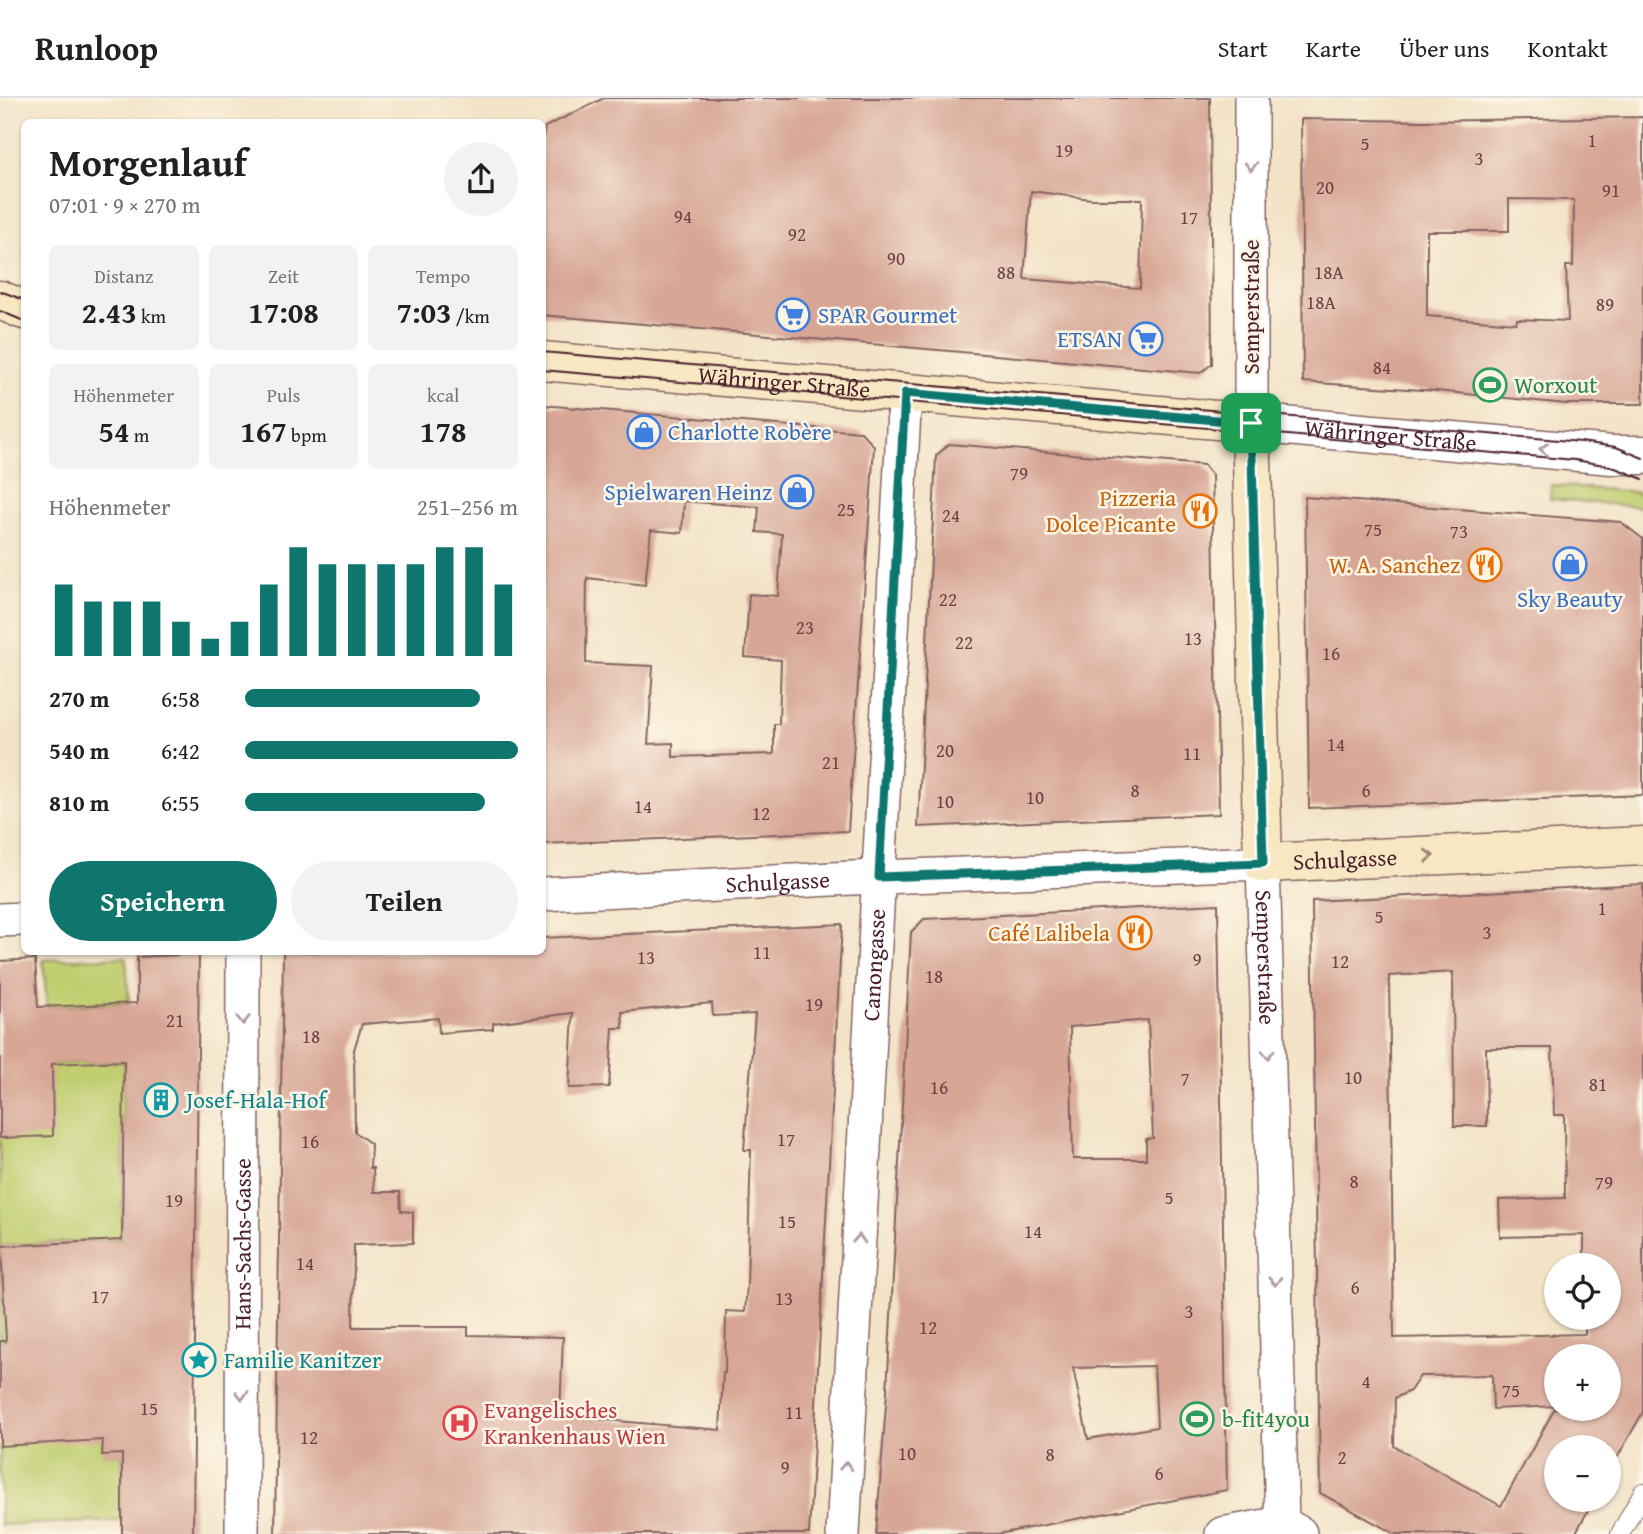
<!DOCTYPE html>
<html lang="de">
<head>
<meta charset="utf-8">
<style>
	:root { --surface:#fff; --page:#f2f2f2; --text:#202124; --muted:#757577; --line:#e0e0e0; --accent:#0f766e }
	body { margin:0; font-family:"Gentium Book Plus",serif; background:var(--page); color:var(--text); height:100vh; display:flex; flex-direction:column; font-size:26px; white-space:nowrap }
	* { box-sizing:border-box; margin:0 }
	p { font-size:23px; color:var(--muted) }
	.icon { flex:none; width:38px; height:38px; fill:none; stroke:currentColor; stroke-width:2; stroke-linecap:round; stroke-linejoin:round }
	.map { position:relative; flex:1; overflow:hidden }
	.side { position:absolute; left:21px; top:21px; width:525px; height:836px; display:flex; flex-direction:column; background:var(--surface); border-radius:10px; box-shadow:0 2px 5px #0004 }
	.side>* { flex:none }
	.tools { position:absolute; left:1544px; top:1155px; display:grid; gap:14px }
	.tools a { display:grid; place-items:center; width:77px; height:77px; border-radius:50%; background:var(--surface); box-shadow:0 2px 5px #0004; font-size:35px }
	.pin { position:absolute; display:grid; place-items:center; width:60px; height:60px; color:#fff; margin:-30px; border-radius:14px; box-shadow:0 4px 10px #0006 }
	.round { display:grid; place-items:center; flex:none; width:74px; height:74px; border-radius:37px; background:var(--page) }
	.head { display:flex; align-items:center; justify-content:space-between; height:119px; padding:0 28px }
	h1 { font-size:38px; font-weight:800; line-height:52px }
	.stats { display:grid; grid-template-columns:repeat(3,1fr); gap:10px; height:119px; padding:7px 28px }
	.stats div { display:grid; align-content:center; border-radius:10px; background:var(--page); text-align:center }
	.stats b { font-size:30px; font-weight:800 }
	.stats small { font-size:19px; font-weight:400 }
	.stats p { font-size:19px }
	.chart { height:196px; padding:14px 28px }
	.chart p { display:flex; justify-content:space-between }
	.chart svg { width:100%; height:126px; margin-top:7px; stroke:var(--accent); stroke-width:6 }
	.button { display:flex; gap:14px; margin-top:auto; padding:14px 28px }
	.button a { flex:1; height:80px; border-radius:42px; background:var(--accent); color:#fff; font-size:28px; font-weight:800; line-height:80px; text-align:center }
	.button a+a { background:var(--page); color:var(--text) }
	ul { padding:0 28px; list-style:none; font-size:23px }
	li { display:grid; grid-template-columns:112px 84px 1fr; align-items:center; height:52px }
	li i { height:18px; border-radius:9px; background:var(--accent) }
	header { display:flex; align-items:center; gap:42px; box-sizing:border-box; height:98px; padding:0 35px; background:var(--surface); border-bottom:2px solid var(--line) }
	header strong { font-size:33px }
	nav { display:flex; gap:38px; margin-inline-start:auto; font-size:24px }
	.map>svg:first-child { display:block }
	.green { fill:#c0ce70; stroke:#85764e; stroke-width:2 }
	.building { fill:#d7a695; fill-rule:evenodd }
	.lines { fill:none; stroke-linecap:round; stroke-linejoin:round }
	.service-casing { stroke:#856462; stroke-width:20 }
	.minor-casing { stroke:#856462; stroke-width:36 }
	.tertiary-casing { stroke:#856462; stroke-width:41 }
	.secondary-casing { stroke:#856462; stroke-width:41 }
	.service { stroke:#fff; stroke-width:18 }
	.minor { stroke:#fff; stroke-width:33 }
	.tertiary { stroke:#fff; stroke-width:38 }
	.secondary { stroke:#f7e8c3; stroke-width:38 }
	.tram { stroke:#4a1f2b; stroke-width:2 }
	.oneway { stroke:#ae9aa0 }
	.oneway2 { stroke:#a08477 }
	.route-casing { stroke:#fff; stroke-width:14 }
	.route { stroke:#0f766e; stroke-width:9 }
	.labels { text-anchor:middle; stroke-width:5; stroke-linejoin:round; paint-order:stroke }
	.number-label { font-size:19px; fill:#6d4146 }
	.street-label { font-size:23px; fill:#4a1f2b; stroke:#fcf5e5 }
	.shop-label { font-size:23px; fill:#366cbe; stroke:#fcf5e5; text-anchor:start }
	.leisure-label { font-size:23px; fill:#27864d; stroke:#fcf5e5; text-anchor:start }
	.food-label { font-size:23px; fill:#c56008; stroke:#fcf5e5; text-anchor:end }
	.culture-label { font-size:23px; fill:#0d838f; stroke:#fcf5e5; text-anchor:start }
	.health-label { font-size:23px; fill:#be3a42; stroke:#fcf5e5; text-anchor:start }
</style>
</head>
<body>
<header>
<strong>Runloop</strong>
<nav><a>Start</a><a>Karte</a><a>Über uns</a><a>Kontakt</a></nav>
</header>
<div class="map">
<svg width="1643" height="1436" viewBox="0 0 1643 1436">
	<rect width="100%" height="100%" fill="#fcf5e5"/>
	<filter id="ink" filterUnits="userSpaceOnUse"><feTurbulence type="fractalNoise" baseFrequency=".0143" numOctaves="2"/><feDisplacementMap in="SourceGraphic" scale="14" xChannelSelector="R" yChannelSelector="G"/><feConvolveMatrix kernelMatrix="1 2 1 2 8 2 1 2 1" color-interpolation-filters="sRGB"/></filter>
	<filter id="wash" filterUnits="userSpaceOnUse"><feTurbulence type="fractalNoise" baseFrequency=".00686" numOctaves="4" result="noise"/><feDisplacementMap in="SourceGraphic" scale="28" xChannelSelector="R" yChannelSelector="G"/><feGaussianBlur stdDeviation="1.57" result="paint"/><feColorMatrix in="noise" values="0 0 0 0 0 0 0 0 0 0 0 0 0 0 0 0 0 1.4 0 .05"/><feComposite in="paint" operator="in"/></filter>
	<g filter="url(#wash)">
		<rect width="100%" height="100%" fill="#f3e3c7"/>
		<!-- green -->
		<g class="green">
			<polygon points="1551,387 1635,394 1643,397 1643,409 1550,401"/>
			<polygon points="126,859 129,905 47,908 43,862"/>
			<polygon points="124,963 122,1141 1,1148 6,1243 0,1243 0,1040 52,966"/>
			<polygon points="104,1264 103,1356 122,1356 122,1423 0,1427 0,1348"/>
		</g>
		<g id="blocks">
			<!-- building -->
			<g class="building">
				<path d="M 604,0 L 1210,0 L 1212,266 L 1200,275 L 542,217 L 542,49 L 545,29 ZM 1031,93 L 1091,101 L 1142,101 L 1140,190 L 1024,181 Z"/>
				<path d="M 1643,19 L 1643,306 L 1567,306 L 1437,293 L 1303,284 L 1301,21 L 1424,23 ZM 1509,101 L 1574,102 L 1573,168 L 1566,168 L 1568,223 L 1517,221 L 1516,225 L 1427,218 L 1427,133 L 1509,133 Z"/>
				<path d="M 542,307 L 861,334 L 874,348 L 848,733 L 542,746 ZM 684,403 L 759,409 L 757,434 L 782,436 L 778,498 L 749,496 L 745,559 L 781,562 L 779,626 L 774,626 L 774,656 L 673,659 L 673,645 L 648,646 L 653,568 L 586,565 L 587,480 L 645,487 L 651,432 L 682,435 Z"/>
				<polygon points="949,346 1204,367 1212,377 1219,716 918,729 936,358"/>
				<polygon points="1305,399 1621,424 1643,441 1643,697 1309,710"/>
				<path d="M 1643,786 L 1643,1314 L 1608,1376 L 1608,1349 L 1556,1349 L 1556,1402 L 1594,1402 L 1575,1436 L 1395,1436 L 1320,1395 L 1312,803 ZM 1453,874 L 1454,1028 L 1487,1028 L 1486,950 L 1552,950 L 1554,1017 L 1564,1017 L 1565,1100 L 1499,1102 L 1500,1139 L 1584,1137 L 1584,1167 L 1608,1167 L 1608,1220 L 1585,1220 L 1585,1236 L 1394,1240 L 1389,878 ZM 1556,1258 L 1608,1258 L 1608,1311 L 1556,1311 L 1556,1308 L 1501,1408 L 1394,1348 L 1395,1300 L 1410,1293 L 1420,1278 L 1492,1277 L 1493,1311 L 1556,1308 Z"/>
				<path d="M 1218,806 L 1227,1392 L 998,1436 L 876,1436 L 887,1294 L 911,834 L 924,821 ZM 1148,922 L 1153,1040 L 1146,1041 L 1146,1061 L 1073,1061 L 1070,929 ZM 1154,1268 L 1157,1329 L 1088,1341 L 1073,1270 Z"/>
				<path d="M 842,826 L 809,1436 L 275,1436 L 283,854 L 542,854 L 542,840 ZM 712,905 L 713,918 L 755,916 L 744,1052 L 751,1052 L 747,1187 L 745,1214 L 726,1213 L 725,1275 L 723,1275 L 720,1332 L 560,1318 L 563,1239 L 468,1237 L 468,1229 L 353,1229 L 354,1147 L 413,1145 L 413,1114 L 401,1113 L 400,1094 L 374,1094 L 373,1070 L 370,1070 L 371,1046 L 355,1034 L 354,952 L 362,926 L 438,920 L 439,935 L 493,931 L 493,925 L 573,915 L 569,990 L 609,989 L 613,930 L 623,930 L 622,914 Z"/>
				<polygon points="199,856 193,1436 122,1436 122,1356 102,1357 103,1342 0,1348 0,1243 6,1243 1,1148 122,1142 124,963 52,966 53,1038 0,1040 0,863 35,861 38,909 137,905 137,859"/>
			</g>
		</g>
	</g>
	<g filter="url(#ink)">
		<use href="#blocks" fill-opacity="0" stroke="#856462" stroke-width="2"/>
		<g class="lines">
			<defs>
				<polyline id="service" points="1620,1436 1643,1394"/>
				<g id="minor">
					<polyline points="1251,0 1251,325"/>
					<path id="s1" d="M 542,796 L 852,780 L 1263,765 L 1282,1425"/>
					<polyline points="0,822 24,821"/>
					<path id="s2" d="M 242,1436 L 243,854"/>
					<path id="s3" d="M 843,1436 L 905,295"/>
					<polyline points="1222,1436 1282,1425 1300,1435"/>
				</g>
				<g id="tertiary">
					<path id="s4" d="M 1251,325 L 1612,357 L 1643,357"/>
				</g>
				<g id="secondary">
					<polyline points="0,202 24,212"/>
					<path id="s5" d="M 542,263 L 1251,325 L 1263,765 L 1643,748"/>
				</g>
			</defs>
			<!-- service casing -->
			<use href="#service" class="service-casing"/>
			<!-- minor casing -->
			<use href="#minor" class="minor-casing"/>
			<!-- tertiary casing -->
			<use href="#tertiary" class="tertiary-casing"/>
			<!-- secondary casing -->
			<use href="#secondary" class="secondary-casing"/>
			<!-- service -->
			<use href="#service" class="service"/>
			<!-- minor -->
			<use href="#minor" class="minor"/>
			<!-- tertiary -->
			<use href="#tertiary" class="tertiary"/>
			<!-- secondary -->
			<use href="#secondary" class="secondary"/>
			<!-- tram -->
			<g class="tram">
				<polyline points="0,193 24,202"/>
				<polyline points="0,213 24,223"/>
				<polyline points="542,254 1581,344 1616,349 1643,360"/>
				<polyline points="542,272 1575,362 1610,368 1643,381"/>
			</g>
		</g>
		<!-- one-way arrows -->
		<defs><path id="oneway-chevron" d="M-2-3.5L2.5 0L-2 3.5" fill="none" stroke-width="1.6" stroke-linecap="round" stroke-linejoin="round" transform="scale(1.75)"/></defs>
		<g class="oneway">
			<use href="#oneway-chevron" transform="translate(1251 68) rotate(90)"/>
			<use href="#oneway-chevron" transform="translate(1544 351) rotate(-175)"/>
			<use href="#oneway-chevron" transform="translate(243 922) rotate(90)"/>
			<use href="#oneway-chevron" transform="translate(1268 956) rotate(88)"/>
			<use href="#oneway-chevron" transform="translate(859 1141) rotate(-87)"/>
			<use href="#oneway-chevron" transform="translate(1275 1183) rotate(88)"/>
			<use href="#oneway-chevron" transform="translate(242 1297) rotate(90)"/>
			<use href="#oneway-chevron" transform="translate(846 1368) rotate(-87)"/>
		</g>
		<use class="oneway2" href="#oneway-chevron" transform="translate(1429 758) rotate(-3)"/>
	</g>
	<g class="lines" filter="url(#ink)">
		<defs>
			<polygon id="route" points="905,295 1251,325 1263,765 879,779"/>
		</defs>
		<!-- route casing -->
		<use href="#route" class="route-casing"/>
		<!-- route -->
		<use href="#route" class="route"/>
	</g>
	<!-- icons -->
	<defs>
		<symbol id="supermarket-ring" viewBox="-11 -11 22 22"><circle r="9.5" fill="#fcf5e5" stroke="#3f7fe0" stroke-width="1.5"/><path d="M-6-5.5h2.5l.6 2H6L4.5 2H-2.5L-4.4-4H-6ZM-1.5 3.2a1.3 1.3 0 1 0 .1 0ZM3 3.2a1.3 1.3 0 1 0 .1 0Z" fill="#3f7fe0"/></symbol>
		<symbol id="stadium-ring" viewBox="-11 -11 22 22"><circle r="9.5" fill="#fcf5e5" stroke="#2e9e5b" stroke-width="1.5"/><path d="M0-5a6.5 5 0 1 0 0 10a6.5 5 0 1 0 0-10ZM-3.5-1.8h7v3.6h-7Z" fill="#2e9e5b"/></symbol>
		<symbol id="shop-ring" viewBox="-11 -11 22 22"><circle r="9.5" fill="#fcf5e5" stroke="#3f7fe0" stroke-width="1.5"/><path d="M-5-2.5h2.3a2.7 3.5 0 0 1 5.4 0H5L5.5 6h-11ZM-1.5-2.5h3a1.5 2.3 0 0 0-3 0Z" fill="#3f7fe0"/></symbol>
		<symbol id="restaurant-ring" viewBox="-11 -11 22 22"><circle r="9.5" fill="#fcf5e5" stroke="#e8710a" stroke-width="1.5"/><path d="M-5-6h1v4h1v-4h1v4h1v-4h1v5L-1.5 .5V6h-2V.5L-5-1ZM5-6V6H3V1.5H1.5Q1.5-4 5-6Z" fill="#e8710a"/></symbol>
		<symbol id="building-ring" viewBox="-11 -11 22 22"><circle r="9.5" fill="#fcf5e5" stroke="#0f9aa8" stroke-width="1.5"/><path d="M-4-6H4V6H1V3H-1V6H-4ZM-2.5-4.3h1.7v1.8h-1.7ZM.8-4.3h1.7v1.8H.8ZM-2.5-1h1.7V.8h-1.7ZM.8-1h1.7V.8H.8Z" fill="#0f9aa8"/></symbol>
		<symbol id="sight-ring" viewBox="-11 -11 22 22"><circle r="9.5" fill="#fcf5e5" stroke="#0f9aa8" stroke-width="1.5"/><path d="M0-6L1.8-2.2L6-1.7L2.9 1.2L3.7 5.4L0 3.3L-3.7 5.4L-2.9 1.2L-6-1.7L-1.8-2.2Z" fill="#0f9aa8"/></symbol>
		<symbol id="hospital-ring" viewBox="-11 -11 22 22"><circle r="9.5" fill="#fcf5e5" stroke="#e0444e" stroke-width="1.5"/><path d="M-5-5h3v3.5h4V-5h3V5h-3V1.5h-4V5h-3Z" fill="#e0444e"/></symbol>
	</defs>
	<g fill-rule="evenodd">
		<use href="#supermarket-ring" x="774" y="198" width="38" height="38"/>
		<use href="#supermarket-ring" x="1127" y="222" width="38" height="38"/>
		<use href="#stadium-ring" x="1471" y="268" width="38" height="38"/>
		<use href="#shop-ring" x="625" y="315" width="38" height="38"/>
		<use href="#shop-ring" x="778" y="375" width="38" height="38"/>
		<use href="#restaurant-ring" x="1181" y="394" width="38" height="38"/>
		<use href="#shop-ring" x="1551" y="447" width="38" height="38"/>
		<use href="#restaurant-ring" x="1466" y="448" width="38" height="38"/>
		<use href="#restaurant-ring" x="1116" y="816" width="38" height="38"/>
		<use href="#building-ring" x="142" y="983" width="38" height="38"/>
		<use href="#sight-ring" x="180" y="1243" width="38" height="38"/>
		<use href="#stadium-ring" x="1178" y="1302" width="38" height="38"/>
		<use href="#hospital-ring" x="441" y="1306" width="38" height="38"/>
	</g>
	<g class="labels">
		<!-- number labels -->
		<g class="number-label">
			<text x="1592" y="49">1</text>
			<text x="1365" y="52">5</text>
			<text x="1064" y="59">19</text>
			<text x="1479" y="67">3</text>
			<text x="1325" y="96">20</text>
			<text x="1611" y="99">91</text>
			<text x="683" y="125">94</text>
			<text x="1189" y="126">17</text>
			<text x="797" y="143">92</text>
			<text x="896" y="167">90</text>
			<text x="1006" y="181">88</text>
			<text x="1329" y="181">18A</text>
			<text x="1321" y="211">18A</text>
			<text x="1605" y="213">89</text>
			<text x="1382" y="276">84</text>
			<text x="1019" y="382">79</text>
			<text x="846" y="418">25</text>
			<text x="951" y="424">24</text>
			<text x="1373" y="438">75</text>
			<text x="1459" y="440">73</text>
			<text x="948" y="508">22</text>
			<text x="805" y="536">23</text>
			<text x="1193" y="547">13</text>
			<text x="964" y="551">22</text>
			<text x="1331" y="562">16</text>
			<text x="1336" y="653">14</text>
			<text x="945" y="659">20</text>
			<text x="1192" y="662">11</text>
			<text x="831" y="671">21</text>
			<text x="1135" y="699">8</text>
			<text x="1366" y="699">6</text>
			<text x="1035" y="706">10</text>
			<text x="945" y="710">10</text>
			<text x="643" y="715">14</text>
			<text x="761" y="722">12</text>
			<text x="1602" y="817">1</text>
			<text x="1379" y="825">5</text>
			<text x="1487" y="841">3</text>
			<text x="762" y="861">11</text>
			<text x="646" y="866">13</text>
			<text x="1197" y="868">9</text>
			<text x="1340" y="870">12</text>
			<text x="934" y="885">18</text>
			<text x="814" y="913">19</text>
			<text x="175" y="929">21</text>
			<text x="311" y="945">18</text>
			<text x="1353" y="986">10</text>
			<text x="1185" y="987">7</text>
			<text x="1598" y="993">81</text>
			<text x="939" y="996">16</text>
			<text x="786" y="1048">17</text>
			<text x="310" y="1050">16</text>
			<text x="1354" y="1090">8</text>
			<text x="1604" y="1091">79</text>
			<text x="1169" y="1106">5</text>
			<text x="174" y="1109">19</text>
			<text x="787" y="1130">15</text>
			<text x="1033" y="1140">14</text>
			<text x="305" y="1172">14</text>
			<text x="1355" y="1196">6</text>
			<text x="100" y="1205">17</text>
			<text x="784" y="1207">13</text>
			<text x="1189" y="1220">3</text>
			<text x="928" y="1236">12</text>
			<text x="1366" y="1290">4</text>
			<text x="1511" y="1299">75</text>
			<text x="149" y="1317">15</text>
			<text x="794" y="1321">11</text>
			<text x="309" y="1346">12</text>
			<text x="907" y="1362">10</text>
			<text x="1050" y="1363">8</text>
			<text x="1342" y="1366">2</text>
			<text x="785" y="1376">9</text>
			<text x="1159" y="1382">6</text>
		</g>
		<!-- street labels -->
		<g class="street-label">
			<text transform="translate(1251 209) rotate(-90)" y="8">Semperstraße</text>
			<text dy="8" stroke="none"><textPath href="#s5" startOffset="243">Währinger Straße</textPath></text>
			<text dy="8" stroke="none"><textPath href="#s4" startOffset="140">Währinger Straße</textPath></text>
			<text dy="8" stroke="none"><textPath href="#s5" startOffset="1234">Schulgasse</textPath></text>
			<text dy="8" stroke="none"><textPath href="#s1" startOffset="236">Schulgasse</textPath></text>
			<text dy="8" stroke="none"><textPath href="#s1" startOffset="816">Semperstraße</textPath></text>
			<text dy="8" stroke="none"><textPath href="#s3" startOffset="570">Canongasse</textPath></text>
			<text dy="8" stroke="none"><textPath href="#s2" startOffset="290">Hans-Sachs-Gasse</textPath></text>
		</g>
		<!-- shop labels -->
		<g class="shop-label">
			<text x="818" y="225">SPAR Gourmet</text>
			<text x="1122" y="249" text-anchor="end">ETSAN</text>
			<text x="668" y="342">Charlotte Robère</text>
			<text x="772" y="402" text-anchor="end">Spielwaren Heinz</text>
			<text x="1570" y="509" text-anchor="middle">Sky Beauty</text>
		</g>
		<!-- leisure labels -->
		<g class="leisure-label">
			<text x="1514" y="295">Worxout</text>
			<text x="1222" y="1329">b-fit4you</text>
		</g>
		<!-- food labels -->
		<g class="food-label">
			<text x="1176" y="408">Pizzeria<tspan x="1176" dy="26">Dolce Picante</tspan></text>
			<text x="1460" y="475">W. A. Sanchez</text>
			<text x="1110" y="843">Café Lalibela</text>
		</g>
		<!-- culture labels -->
		<g class="culture-label">
			<text x="186" y="1010">Josef-Hala-Hof</text>
			<text x="224" y="1270">Familie Kanitzer</text>
		</g>
		<!-- health labels -->
		<g class="health-label">
			<text x="484" y="1320">Evangelisches<tspan x="484" dy="26">Krankenhaus Wien</tspan></text>
		</g>
	</g>
</svg>
<div class="tools">
<a><svg class="icon" aria-label="locate" viewBox="0 0 24 24"><circle cx="12" cy="12" r="6"/><path d="M12 2v4M12 18v4M2 12h4M18 12h4"/></svg></a>
<a>+</a>
<a>−</a>
</div>
<div class="pin" style="left:1251px;top:325px;background:#1e9e55"><svg class="icon" aria-label="arrive" viewBox="0 0 24 24"><path d="M6 21V4h12l-3 4 3 4H6"/></svg></div>
<section class="side">
<div class="head"><div><h1>Morgenlauf</h1><p>07:01 · 9 × 270 m</p></div><a class="round"><svg class="icon" aria-label="share" viewBox="0 0 24 24"><path d="M12 15V3M7 8l5-5 5 5M5 13v7h14v-7"/></svg></a></div>
<div class="stats">
<div><p>Distanz</p><b>2.43<small> km</small></b></div>
<div><p>Zeit</p><b>17:08</b></div>
<div><p>Tempo</p><b>7:03<small> /km</small></b></div>
</div>
<div class="stats">
<div><p>Höhenmeter</p><b>54<small> m</small></b></div>
<div><p>Puls</p><b>167<small> bpm</small></b></div>
<div><p>kcal</p><b>178</b></div>
</div>
<div class="chart"><p><span>Höhenmeter</span>251–256 m</p>
<svg viewBox="0 0 160 44" preserveAspectRatio="none"><path d="M5 44V19M15 44V25M25 44V25M35 44V25M45 44V32M55 44V38M65 44V32M75 44V19M85 44V6M95 44V12M105 44V12M115 44V12M125 44V12M135 44V6M145 44V6M155 44V19"/></svg>
</div>
<ul>
<li><b>270 m</b>6:58<i style="width:86%"></i></li>
<li><b>540 m</b>6:42<i style="width:100%"></i></li>
<li><b>810 m</b>6:55<i style="width:88%"></i></li>
</ul>
<div class="button"><a>Speichern</a><a>Teilen</a></div>
</section>
</div>
</body>
</html>
